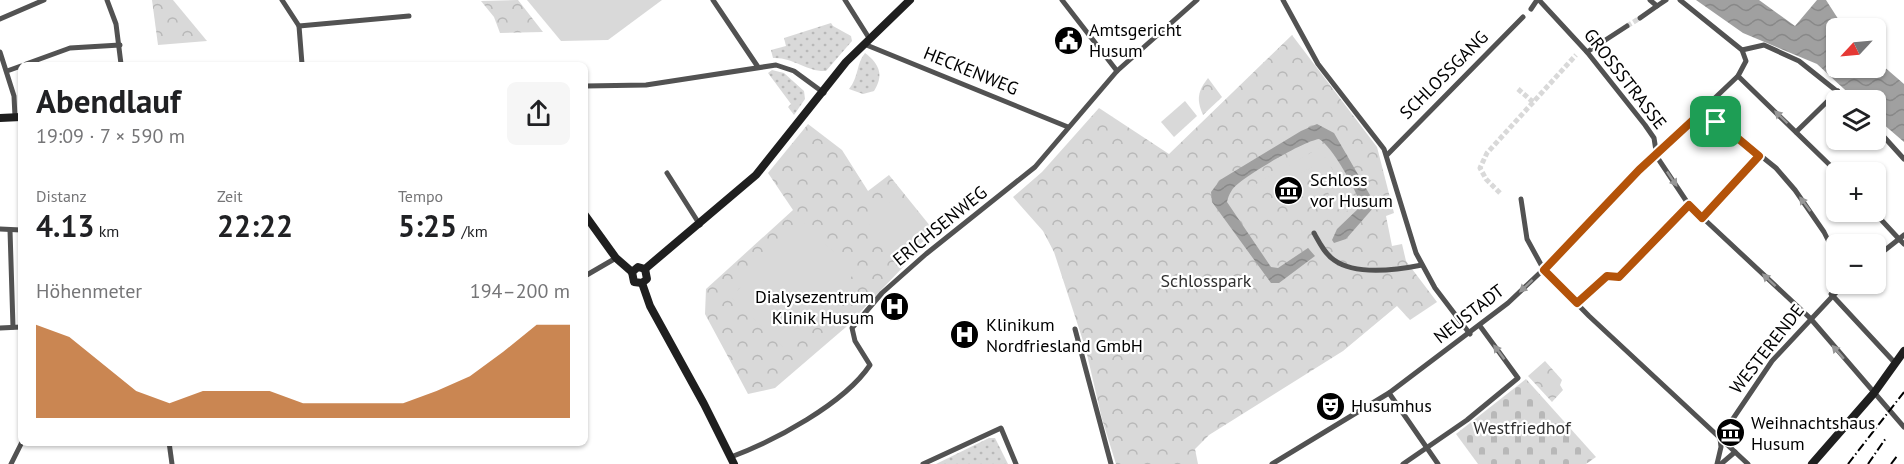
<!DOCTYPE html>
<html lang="de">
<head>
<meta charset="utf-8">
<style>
	:root { --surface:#fff; --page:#f6f6f6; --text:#202124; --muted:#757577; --accent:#b45309 }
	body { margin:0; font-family:"PT Sans",sans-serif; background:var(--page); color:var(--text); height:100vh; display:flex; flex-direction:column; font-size:22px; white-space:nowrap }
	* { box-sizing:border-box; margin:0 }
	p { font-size:20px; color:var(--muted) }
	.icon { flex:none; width:33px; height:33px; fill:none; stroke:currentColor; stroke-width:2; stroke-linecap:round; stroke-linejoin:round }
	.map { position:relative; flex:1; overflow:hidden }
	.drawer { position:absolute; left:18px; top:62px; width:570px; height:384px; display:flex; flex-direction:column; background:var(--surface); border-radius:9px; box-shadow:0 2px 4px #0004 }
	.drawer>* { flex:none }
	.needle { width:39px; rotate:244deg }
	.buttons { position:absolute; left:1826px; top:18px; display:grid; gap:12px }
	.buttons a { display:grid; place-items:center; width:60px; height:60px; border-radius:9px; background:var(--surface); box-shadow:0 2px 4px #0004; font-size:30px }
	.pin { position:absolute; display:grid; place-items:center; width:51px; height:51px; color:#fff; margin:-26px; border-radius:12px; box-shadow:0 3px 9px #0006 }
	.round { display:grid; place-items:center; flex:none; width:63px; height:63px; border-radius:9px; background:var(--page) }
	.head { display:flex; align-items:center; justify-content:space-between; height:102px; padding:0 18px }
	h1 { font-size:33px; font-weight:700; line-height:45px }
	.stats { display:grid; grid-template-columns:repeat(3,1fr); gap:9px; height:102px; padding:6px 18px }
	.stats div { display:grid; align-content:center }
	.stats b { font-size:30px; font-weight:700 }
	.stats small { font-size:16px; font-weight:400 }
	.stats p { font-size:16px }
	.chart { height:168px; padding:12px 18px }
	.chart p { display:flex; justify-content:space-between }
	.chart svg { width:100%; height:108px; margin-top:6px; fill:var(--accent); opacity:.7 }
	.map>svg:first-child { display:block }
	.grass { fill:url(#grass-dots) }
	.forest { fill:url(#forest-crowns) }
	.cemetery { fill:url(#cemetery-stones) }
	.garden { fill:#d9d9d9 }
	.water { fill:url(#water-waves) }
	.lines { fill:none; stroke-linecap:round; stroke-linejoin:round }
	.street-tunnel { stroke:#d9d9d9; stroke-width:5; stroke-dasharray:5 2.5; stroke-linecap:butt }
	.street { stroke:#525252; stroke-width:5 }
	.secondary { stroke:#1f1f1f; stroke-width:8 }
	.rail { stroke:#000; stroke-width:2; stroke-dasharray:9 3 1.5 3; stroke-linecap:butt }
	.oneway { fill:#979797 }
	.route-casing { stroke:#fff; stroke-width:12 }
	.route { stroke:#b45309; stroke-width:8 }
	.labels { text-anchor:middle; stroke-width:4.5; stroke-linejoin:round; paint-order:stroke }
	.poi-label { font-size:18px; fill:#000; stroke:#fff; text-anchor:start }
	.street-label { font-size:18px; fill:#000; stroke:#fff }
	.park-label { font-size:18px; fill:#303030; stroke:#fff }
</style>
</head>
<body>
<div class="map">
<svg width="1904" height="464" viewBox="0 0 1904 464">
	<defs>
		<pattern id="grass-dots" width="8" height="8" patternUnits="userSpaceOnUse" patternTransform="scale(1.5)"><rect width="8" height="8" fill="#d9d9d9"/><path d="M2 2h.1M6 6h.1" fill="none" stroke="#b8b8b8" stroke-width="1.8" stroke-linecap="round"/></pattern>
		<pattern id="forest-crowns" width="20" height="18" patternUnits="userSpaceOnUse" patternTransform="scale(1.5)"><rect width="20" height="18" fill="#d9d9d9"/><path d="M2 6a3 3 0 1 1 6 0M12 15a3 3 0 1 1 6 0" fill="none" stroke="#b8b8b8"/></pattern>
		<pattern id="cemetery-stones" width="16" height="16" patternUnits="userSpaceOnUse" patternTransform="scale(1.5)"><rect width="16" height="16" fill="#d9d9d9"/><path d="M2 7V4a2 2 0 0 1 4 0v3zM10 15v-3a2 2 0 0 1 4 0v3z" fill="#b8b8b8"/></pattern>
		<pattern id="water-waves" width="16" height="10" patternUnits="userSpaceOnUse" patternTransform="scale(1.5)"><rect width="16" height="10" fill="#a0a0a0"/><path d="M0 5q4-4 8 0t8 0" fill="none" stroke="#888"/></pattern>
	</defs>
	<rect width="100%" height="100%" fill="#fff"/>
	<!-- grass -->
	<g class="grass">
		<path d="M 831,23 L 833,26 L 851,36 L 852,41 L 826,71 C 807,72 793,57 773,58 L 771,50 L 786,46 L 784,38 Z"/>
		<path d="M 865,53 C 880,64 884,76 874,91 L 863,94 L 849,89 C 859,77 856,64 865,53 Z"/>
		<polygon points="772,70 784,73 804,91 805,99 794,115 788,107 791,104 768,73"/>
		<polygon points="989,438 995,438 1008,464 936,464"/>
	</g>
	<!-- forest -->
	<g class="forest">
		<polygon points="152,0 173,0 207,41 158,45"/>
		<polygon points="518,0 543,32 500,33 494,17 481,1"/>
		<polygon points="1292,35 1377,147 1394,213 1386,216 1392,246 1402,244 1406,261 1437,302 1410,320 1397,306 1343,351 1209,435 1195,449 1198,464 1116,464 1102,419 1086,350 1054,252 1043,231 1013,197 1042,172 1099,108 1169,154"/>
		<path d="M 1208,78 L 1222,97 L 1203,115 C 1196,99 1198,91 1208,78 Z"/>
		<polygon points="808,124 842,150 868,191 889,175 935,232 899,261 904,266 846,327 775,388 748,394 705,314 706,289 793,210 768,173"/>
		<polygon points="1545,361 1562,380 1560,385 1563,390 1552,402 1528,376"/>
	</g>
	<!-- cemetery -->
	<polygon class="cemetery" points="1526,379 1596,457 1586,464 1478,464 1456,434"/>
	<!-- garden -->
	<g class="garden">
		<polygon points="527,0 662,0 608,40 561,41"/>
		<polygon points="1185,101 1197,116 1174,137 1161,122"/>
		<polygon points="1319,148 1355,205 1342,215 1312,167 1257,198 1246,190"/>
		<polygon points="897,196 903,204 908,201 933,233 897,260 866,220"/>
		<polygon points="803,222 855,273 784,348 731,297"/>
	</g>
	<!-- water -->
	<g class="water">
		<polygon points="1696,0 1759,0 1795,26 1817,0 1826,0 1844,28 1836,28 1836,68 1875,68 1875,59 1904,84 1904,142 1875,117 1875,100 1856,100 1817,64 1743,33"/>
		<path d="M 1317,124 L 1334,133 L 1374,202 L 1374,207 L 1346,239 L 1334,243 L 1332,240 L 1337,229 L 1361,206 C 1357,191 1332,146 1319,139 C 1304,141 1252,172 1239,183 C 1232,188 1229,194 1227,202 L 1271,267 L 1278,268 L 1308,248 L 1315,256 L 1279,283 L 1271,283 L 1212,202 L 1211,192 L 1220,180 L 1301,131 Z"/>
	</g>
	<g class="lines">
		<!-- street-tunnel -->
		<g class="street-tunnel">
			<polyline points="1627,26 1640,18"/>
			<polyline points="1518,89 1533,102"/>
			<polyline points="1500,193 1486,179 1480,168 1487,153 1576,55"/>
		</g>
		<!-- street -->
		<g class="street">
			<polyline points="107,0 116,24 121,64"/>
			<polyline points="282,0 299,26 302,64"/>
			<polyline points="713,0 758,67"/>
			<polyline points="845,0 869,38"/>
			<polyline points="1062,0 1117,71"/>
			<polyline points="1283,0 1318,64 1384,149 1416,253 1435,288 1470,334"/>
			<polyline points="1539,0 1587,52 1645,125 1654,138 1657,157 1689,205 1810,318 1904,427"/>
			<polyline points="1650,0 1657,6 1666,0"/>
			<polyline points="1531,9 1537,0"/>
			<polyline points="1640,18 1657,6"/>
			<polyline points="0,19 44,0"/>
			<polyline points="299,26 409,16"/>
			<polyline points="864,44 1068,127"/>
			<polyline points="1742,50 1764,45 1799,61 1848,100"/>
			<polyline points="0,52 14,96 15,117"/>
			<polyline points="1587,52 1627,26"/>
			<polyline points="26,64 70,48 120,45"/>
			<polyline points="7,71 21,66"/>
			<polyline points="1738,76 1837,172"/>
			<polyline points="585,86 646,85 776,65 794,71 824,93"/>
			<polyline points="1704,110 1776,168 1795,190 1824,232 1830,244 1836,275"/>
			<polyline points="1875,127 1904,159"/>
			<polyline points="1796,132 1838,91"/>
			<polyline points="1387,155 1523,17"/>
			<polyline points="667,173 700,225"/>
			<polyline points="1521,199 1527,239 1544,270 1589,316 1748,464"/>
			<polyline points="1874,212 1899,239 1875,258"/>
			<polyline points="1703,218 1759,156"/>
			<polyline points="0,229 21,230"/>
			<polyline points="10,230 13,327"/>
			<path d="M 1314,233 C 1319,242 1325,254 1334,260 C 1356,276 1397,270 1422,265"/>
			<polyline points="1904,235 1899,239 1904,244"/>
			<polyline points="585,276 616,258"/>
			<polyline points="1831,294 1896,364"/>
			<polyline points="1577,303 1607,276 1619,277 1689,205"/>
			<polyline points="0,328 21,327"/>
			<polyline points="1075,329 1111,464"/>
			<polyline points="1389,393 1438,464"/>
			<polyline points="1720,438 1772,361 1844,284"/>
			<polyline points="169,442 172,464"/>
			<path d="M 731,457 C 774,441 844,404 870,365 L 855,341 L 852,328 L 882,293 L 926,254 L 1035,167 L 1117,71 L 1197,0"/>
			<polyline points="11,464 22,442"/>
			<polyline points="923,464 1001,428 1016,464"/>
			<polyline points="1272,464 1389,393 1508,303 1581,234 1639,170 1738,76 1746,61 1742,50 1680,0"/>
			<polyline points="1403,464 1467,420 1518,378 1480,326"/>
			<polyline points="1717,464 1721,447 1720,438"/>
			<polyline points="1721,464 1735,452"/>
		</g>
		<!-- secondary -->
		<g class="secondary">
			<polyline points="0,118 21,117"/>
			<polyline points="585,215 616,258 632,272"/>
			<polyline points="632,272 638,267 645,269 756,175 846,62 910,0"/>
			<polyline points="632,272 634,282 642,283"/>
			<polyline points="642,283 650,306 704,404 734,464"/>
			<polyline points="642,283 647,279 645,269"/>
			<polyline points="1812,464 1874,393 1904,351"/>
		</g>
		<!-- rail -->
		<g class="rail">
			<polyline points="1848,464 1904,392"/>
			<polyline points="1868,464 1886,438"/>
			<polyline points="1891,464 1897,456"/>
		</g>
	</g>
	<!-- one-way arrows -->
	<defs><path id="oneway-solid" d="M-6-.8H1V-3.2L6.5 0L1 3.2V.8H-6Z" transform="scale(1.5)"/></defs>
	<g class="oneway">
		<use href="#oneway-solid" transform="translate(1781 117) rotate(-136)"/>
		<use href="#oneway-solid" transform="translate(1672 179) rotate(56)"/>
		<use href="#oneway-solid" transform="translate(1805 204) rotate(-127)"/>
		<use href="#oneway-solid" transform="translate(1769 280) rotate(-137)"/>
		<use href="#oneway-solid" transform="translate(1526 286) rotate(137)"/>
		<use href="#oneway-solid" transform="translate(1499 352) rotate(-127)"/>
		<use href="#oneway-solid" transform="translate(1838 352) rotate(-131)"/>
	</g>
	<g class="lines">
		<defs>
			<polygon id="route" points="1704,110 1759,156 1702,218 1689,205 1619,277 1607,276 1577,303 1544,270 1639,170"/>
		</defs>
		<!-- route casing -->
		<use href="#route" class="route-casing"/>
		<!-- route -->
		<use href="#route" class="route"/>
	</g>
	<!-- icons -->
	<defs>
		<symbol id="civic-disc" viewBox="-11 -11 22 22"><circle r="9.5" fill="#000" stroke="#fff"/><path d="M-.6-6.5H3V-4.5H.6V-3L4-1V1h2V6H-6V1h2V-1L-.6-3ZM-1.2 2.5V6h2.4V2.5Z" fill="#fff"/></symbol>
		<symbol id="museum-disc" viewBox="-11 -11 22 22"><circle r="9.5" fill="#000" stroke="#fff"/><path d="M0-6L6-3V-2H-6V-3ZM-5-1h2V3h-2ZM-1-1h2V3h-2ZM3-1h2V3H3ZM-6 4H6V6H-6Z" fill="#fff"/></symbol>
		<symbol id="hospital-disc" viewBox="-11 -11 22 22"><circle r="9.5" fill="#000" stroke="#fff"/><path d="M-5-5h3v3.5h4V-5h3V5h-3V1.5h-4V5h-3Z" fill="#fff"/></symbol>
		<symbol id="theatre-disc" viewBox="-11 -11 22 22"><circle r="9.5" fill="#000" stroke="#fff"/><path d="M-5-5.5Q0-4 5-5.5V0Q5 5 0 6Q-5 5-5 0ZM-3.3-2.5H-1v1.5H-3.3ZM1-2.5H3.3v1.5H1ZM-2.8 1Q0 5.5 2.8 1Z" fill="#fff"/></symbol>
	</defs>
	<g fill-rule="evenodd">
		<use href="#civic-disc" x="1052" y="24" width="33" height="33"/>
		<use href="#museum-disc" x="1272" y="174" width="33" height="33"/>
		<use href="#hospital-disc" x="878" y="290" width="33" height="33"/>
		<use href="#hospital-disc" x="948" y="318" width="33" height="33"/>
		<use href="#theatre-disc" x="1314" y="390" width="33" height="33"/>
		<use href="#museum-disc" x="1714" y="416" width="33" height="33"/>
	</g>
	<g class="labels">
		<!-- poi labels -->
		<g class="poi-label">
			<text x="1089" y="36">Amtsgericht<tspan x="1089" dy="21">Husum</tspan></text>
			<text x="1310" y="186">Schloss<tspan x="1310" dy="21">vor Husum</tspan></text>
			<text x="874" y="303" text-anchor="end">Dialysezentrum<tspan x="874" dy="21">Klinik Husum</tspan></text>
			<text x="986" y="331">Klinikum<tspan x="986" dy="21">Nordfriesland GmbH</tspan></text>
			<text x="1351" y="412">Husumhus</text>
			<text x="1751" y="429">Weihnachtshaus<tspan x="1751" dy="21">Husum</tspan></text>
		</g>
		<!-- street labels -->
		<g class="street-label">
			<text transform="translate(971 71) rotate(22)" y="6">HECKENWEG</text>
			<text transform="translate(1444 75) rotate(-45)" y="6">SCHLOSSGANG</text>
			<text transform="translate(1625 79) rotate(52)" y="6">GROSSSTRASSE</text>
			<text transform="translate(940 226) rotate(-39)" y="6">ERICHSENWEG</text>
			<text transform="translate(1469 314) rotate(-38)" y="6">NEUSTADT</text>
			<text transform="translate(1767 349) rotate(-52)" y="6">WESTERENDE</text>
		</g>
		<!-- park labels -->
		<g class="park-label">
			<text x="1206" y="287">Schlosspark</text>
			<text x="1522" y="434">Westfriedhof</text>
		</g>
	</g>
</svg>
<div class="buttons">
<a><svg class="needle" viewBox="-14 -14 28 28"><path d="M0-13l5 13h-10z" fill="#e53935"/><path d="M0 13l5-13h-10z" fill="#757577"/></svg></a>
<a><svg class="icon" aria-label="layers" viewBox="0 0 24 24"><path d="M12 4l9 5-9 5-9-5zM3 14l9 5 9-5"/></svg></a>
<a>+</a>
<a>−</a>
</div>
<div class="pin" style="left:1716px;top:122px;background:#1e9e55"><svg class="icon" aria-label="arrive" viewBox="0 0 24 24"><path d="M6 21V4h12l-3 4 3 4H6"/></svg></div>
<section class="drawer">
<div class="head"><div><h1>Abendlauf</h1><p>19:09 · 7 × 590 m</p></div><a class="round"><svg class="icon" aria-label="share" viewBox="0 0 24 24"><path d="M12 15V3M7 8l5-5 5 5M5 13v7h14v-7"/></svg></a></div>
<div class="stats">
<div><p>Distanz</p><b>4.13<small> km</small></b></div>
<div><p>Zeit</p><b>22:22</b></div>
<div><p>Tempo</p><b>5:25<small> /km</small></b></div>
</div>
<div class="chart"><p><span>Höhenmeter</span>194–200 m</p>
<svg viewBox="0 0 160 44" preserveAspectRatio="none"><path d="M0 44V6L10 11L20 22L30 33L40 38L50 33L60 33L70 33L80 38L90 38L100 38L110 38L120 33L130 27L140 17L150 6L160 6V44z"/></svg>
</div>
</section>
</div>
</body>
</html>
